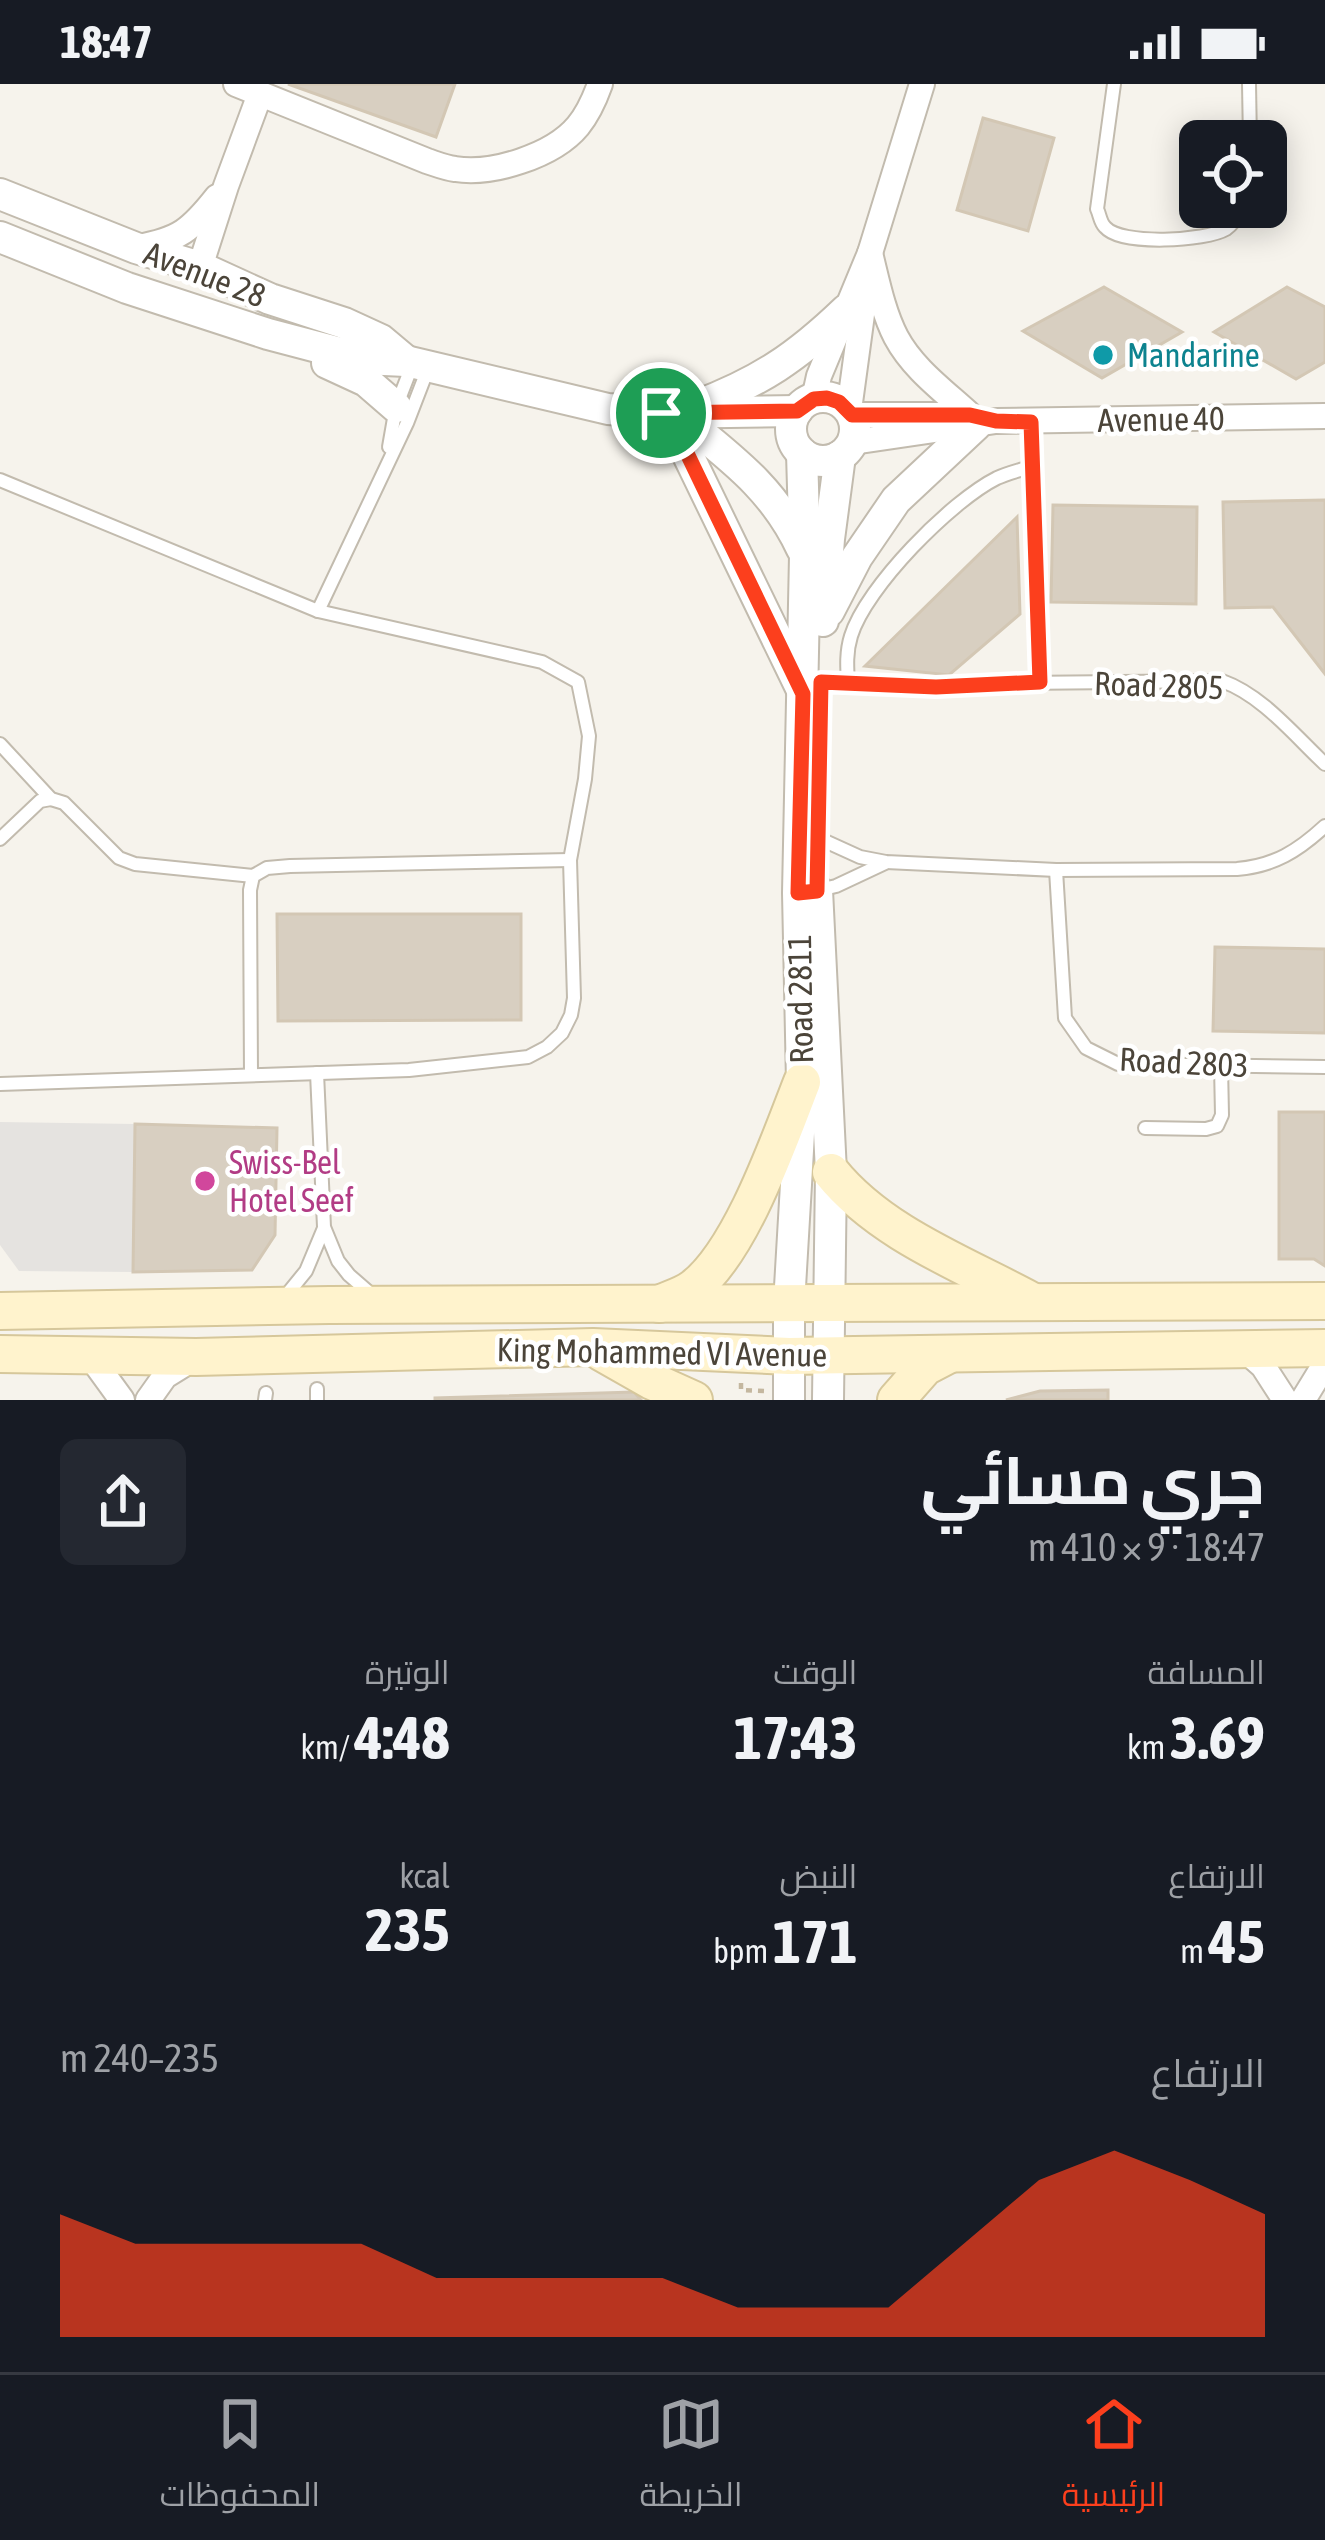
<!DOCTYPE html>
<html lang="ar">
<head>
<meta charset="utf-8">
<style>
	:root { --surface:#171b24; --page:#242831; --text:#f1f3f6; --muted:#9ea1a6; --line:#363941; --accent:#fc3f1d }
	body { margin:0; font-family:"Asap Condensed",Cairo,sans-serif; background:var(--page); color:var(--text); direction:rtl; height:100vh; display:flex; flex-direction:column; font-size:45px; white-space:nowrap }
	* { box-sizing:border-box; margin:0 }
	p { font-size:39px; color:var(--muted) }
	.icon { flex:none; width:66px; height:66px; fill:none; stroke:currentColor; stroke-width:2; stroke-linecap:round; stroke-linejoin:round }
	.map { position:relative; height:1316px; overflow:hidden; direction:ltr }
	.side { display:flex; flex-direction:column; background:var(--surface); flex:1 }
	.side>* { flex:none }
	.controls { position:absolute; left:1179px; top:36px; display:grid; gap:24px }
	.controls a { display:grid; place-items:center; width:108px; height:108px; border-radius:18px; background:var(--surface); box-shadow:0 6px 30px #0003; font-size:60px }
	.pin { position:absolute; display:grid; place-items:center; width:102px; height:102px; color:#fff; margin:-51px; border:6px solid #fff; border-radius:50%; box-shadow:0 3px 12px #0007 }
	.round { display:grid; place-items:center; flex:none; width:126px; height:126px; border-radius:18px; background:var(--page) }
	.headline { display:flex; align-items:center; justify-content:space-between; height:204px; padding:0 60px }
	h1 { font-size:66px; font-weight:700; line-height:90px }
	.stats { display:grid; grid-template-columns:repeat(3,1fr); gap:18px; height:204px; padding:12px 60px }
	.stats div { display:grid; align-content:center }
	.stats b { font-size:60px; font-weight:700 }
	.stats small { font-size:33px; font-weight:400 }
	.stats p { font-size:33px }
	.chart { height:336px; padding:24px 60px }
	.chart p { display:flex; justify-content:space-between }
	.chart svg { width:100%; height:216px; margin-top:12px; fill:var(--accent); opacity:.7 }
	.status { display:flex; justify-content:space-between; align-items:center; height:84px; padding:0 60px; background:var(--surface); direction:ltr }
	.status svg { height:33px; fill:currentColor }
	.tabs { display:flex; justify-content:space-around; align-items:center; height:168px; border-top:3px solid var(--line); background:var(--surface); font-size:33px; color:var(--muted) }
	.tabs a { display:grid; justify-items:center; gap:6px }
	.tabs .current { color:var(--accent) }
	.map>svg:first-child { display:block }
	.parking { fill:#e5e3e0 }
	.building { fill:#d8cfc1; stroke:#d3c7b4; stroke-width:3 }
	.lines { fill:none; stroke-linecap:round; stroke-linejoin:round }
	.service-casing { stroke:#c2bbae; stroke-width:16 }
	.minor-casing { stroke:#c2bbae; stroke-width:28 }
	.tertiary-casing { stroke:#c2bbae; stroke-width:34 }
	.secondary-casing { stroke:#d6c79b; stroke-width:40 }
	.path { stroke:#c4b79f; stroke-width:4.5; stroke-dasharray:6 6; stroke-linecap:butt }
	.service { stroke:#fff; stroke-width:12 }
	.minor { stroke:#fff; stroke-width:24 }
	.tertiary { stroke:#fff; stroke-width:30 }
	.secondary { stroke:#fff3cd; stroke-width:36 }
	.route-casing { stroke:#fff; stroke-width:24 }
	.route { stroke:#fc3f1d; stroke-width:15 }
	.culture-dot { fill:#0f9aa8; stroke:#fff; stroke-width:4.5 }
	.hotel-dot { fill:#d1479c; stroke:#fff; stroke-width:4.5 }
	.labels { text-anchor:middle; stroke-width:9; stroke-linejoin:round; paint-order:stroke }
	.street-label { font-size:33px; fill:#4b4439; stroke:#fff }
	.culture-label { font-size:33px; fill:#0d838f; stroke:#fff; text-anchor:start }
	.hotel-label { font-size:33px; fill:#b23c85; stroke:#fff; text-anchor:start }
</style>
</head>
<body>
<div class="status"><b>18:47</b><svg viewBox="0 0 49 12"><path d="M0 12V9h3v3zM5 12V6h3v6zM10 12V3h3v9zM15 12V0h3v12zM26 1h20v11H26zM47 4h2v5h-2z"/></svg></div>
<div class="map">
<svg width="1325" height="1316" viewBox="0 0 1325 1316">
	<rect width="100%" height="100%" fill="#f6f3ec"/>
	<!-- parking -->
	<polygon class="parking" points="0,1038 135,1040 133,1188 19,1187 0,1161"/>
	<!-- building -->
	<g class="building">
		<polygon points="288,0 455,0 436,53"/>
		<polygon points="983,34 1054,54 1028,147 957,126"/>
		<polygon points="1104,203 1182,248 1102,294 1023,247"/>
		<polygon points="1287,203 1325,223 1325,278 1296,295 1214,248"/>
		<polygon points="1325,416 1325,590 1273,523 1225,524 1223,418"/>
		<polygon points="1053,421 1197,423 1196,520 1051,518"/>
		<polygon points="1017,433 1020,530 949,591 865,582"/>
		<polygon points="277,830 521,830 521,936 278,937"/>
		<polygon points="1215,863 1325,865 1325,949 1213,947"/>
		<polygon points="1279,1028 1325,1028 1325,1182 1314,1175 1279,1175"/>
		<polygon points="135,1040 277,1044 275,1151 252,1186 133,1188"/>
		<polygon points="1108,1306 1108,1316 1006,1316 1040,1307"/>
		<polygon points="634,1308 641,1316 435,1316 435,1314"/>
	</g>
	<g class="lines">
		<defs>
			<g id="service">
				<path d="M 1114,0 L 1097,125 C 1100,131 1100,138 1105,143 C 1121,162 1206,157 1226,145 C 1233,140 1239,131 1243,123"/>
				<polyline points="1249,0 1250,57"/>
				<polyline points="1031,338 1040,599"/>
				<polyline points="389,363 396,323 413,279"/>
				<polyline points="0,396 318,527"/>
				<path d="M 821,598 L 957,603 L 1019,599 L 1222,597 C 1262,611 1294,651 1325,680"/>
				<path d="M 848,599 C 847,583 846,568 851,552 C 866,503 951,417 997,394 C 1008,389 1021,386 1033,382"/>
				<polyline points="0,660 51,715 64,719 119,774 135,780 253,792"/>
				<path d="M 799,753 L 816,753 L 860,773 L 886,778 L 1056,786 L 1237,785 C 1274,782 1298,767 1325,742"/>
				<polyline points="0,755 40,717 51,715"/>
				<polyline points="1056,786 1065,934 1086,964 1118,980 1325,983"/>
				<polyline points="815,807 836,802 885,779"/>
				<polyline points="317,989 324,1143 338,1177 349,1191 372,1211"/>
				<polyline points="251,991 250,806 253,792 267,784 290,782 570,776"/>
				<polyline points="0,1000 409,986 528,973 547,963 562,949 571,931 574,914 570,776 585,695 589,652 578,598 542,578 318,527 407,339 429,282"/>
				<polyline points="1145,1044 1206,1045 1217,1042 1222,1031 1221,982"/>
				<polyline points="284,1214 306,1187 324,1144"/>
				<polyline points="317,1305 317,1316"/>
				<polyline points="265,1316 266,1309"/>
			</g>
			<g id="minor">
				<path d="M 236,0 L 427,77 C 436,80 446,84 455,85 C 492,91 553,72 578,42 C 587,31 595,14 600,0"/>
				<path d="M 138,163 C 179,156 191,146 217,113"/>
				<path d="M 870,169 C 877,197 883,228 896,253 C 913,285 944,307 970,331"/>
				<polyline points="200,183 226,102 260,10"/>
				<polyline points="814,315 819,292 870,169 922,0"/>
				<polyline points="849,326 866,201"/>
				<polyline points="852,331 964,331"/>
				<polyline points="853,358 996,337 1325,332"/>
				<polyline points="1246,1267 1263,1282 1285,1316"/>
				<polyline points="90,1272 122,1316"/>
				<polyline points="148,1316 165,1292 194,1274"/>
				<polyline points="1303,1316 1325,1280"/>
			</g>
			<g id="tertiary">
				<polyline points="0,110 136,164 200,183 270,215 344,239 381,256 406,277"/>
				<polyline points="0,153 127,204 268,250 363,275 406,277 608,325 661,329 797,327"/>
				<polyline points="327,279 366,297 396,323"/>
				<circle cx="823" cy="345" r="32"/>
				<path d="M 696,322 C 760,298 797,273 846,226"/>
				<polyline points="670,334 801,604"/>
				<path d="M 687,338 C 735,377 775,407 802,465"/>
				<polyline points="829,527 857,473 896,416 976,341"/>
				<polyline points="823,537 829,455 840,372"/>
				<polyline points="817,806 831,1088 828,1316"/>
				<polyline points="789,1316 789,1220 802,998 798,809 805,472 802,369"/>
			</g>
			<g id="secondary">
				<path d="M 831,1088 C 880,1149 963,1180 1030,1216"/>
				<path d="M 659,1220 C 670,1215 684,1211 693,1204 C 741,1168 780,1054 802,998"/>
				<polyline points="0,1227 329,1221 1325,1217"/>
				<polyline points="601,1268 652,1297 694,1316"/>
				<polyline points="0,1270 196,1273 593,1263 789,1272 1325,1264"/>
				<polyline points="896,1316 925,1283 948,1271"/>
			</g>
		</defs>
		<!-- service casing -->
		<use href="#service" class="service-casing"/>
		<!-- minor casing -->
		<use href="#minor" class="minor-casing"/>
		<!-- tertiary casing -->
		<use href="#tertiary" class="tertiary-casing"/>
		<!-- secondary casing -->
		<use href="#secondary" class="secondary-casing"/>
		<!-- path -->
		<polyline class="path" points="741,1299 741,1306 764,1307"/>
		<!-- service -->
		<use href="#service" class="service"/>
		<!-- minor -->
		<use href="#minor" class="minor"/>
		<!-- tertiary -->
		<use href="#tertiary" class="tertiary"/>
		<!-- secondary -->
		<use href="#secondary" class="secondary"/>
	</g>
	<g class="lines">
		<defs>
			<polygon id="route" points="827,314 839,318 852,331 970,331 996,337 1031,338 1040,598 936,603 821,598 817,807 798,809 803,610 670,334 661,329 797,327 814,315"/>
		</defs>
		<!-- route casing -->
		<use href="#route" class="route-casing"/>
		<!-- route -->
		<use href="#route" class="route"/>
	</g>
	<!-- markers -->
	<circle class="culture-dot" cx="1103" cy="271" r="12"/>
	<circle class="hotel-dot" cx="205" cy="1097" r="12"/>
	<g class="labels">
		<!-- street labels -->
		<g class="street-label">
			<text transform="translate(205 190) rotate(21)" y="12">Avenue 28</text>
			<text transform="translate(1161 335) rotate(-1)" y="12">Avenue 40</text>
			<text transform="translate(1159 601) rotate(2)" y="12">Road 2805</text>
			<text transform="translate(800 915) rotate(-91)" y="12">Road 2811</text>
			<text transform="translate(1184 978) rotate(3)" y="12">Road 2803</text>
			<text transform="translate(662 1268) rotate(1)" y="12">King Mohammed VI Avenue</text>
		</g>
		<!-- culture labels -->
		<g class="culture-label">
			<text x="1127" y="283">Mandarine</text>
		</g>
		<!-- hotel labels -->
		<g class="hotel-label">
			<text x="229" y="1090">Swiss-Bel<tspan x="229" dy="38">Hotel Seef</tspan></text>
		</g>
	</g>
</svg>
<div class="controls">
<a><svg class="icon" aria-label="locate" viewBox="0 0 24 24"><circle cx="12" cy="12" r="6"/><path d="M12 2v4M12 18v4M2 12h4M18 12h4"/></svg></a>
</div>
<div class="pin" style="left:661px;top:329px;background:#1e9e55"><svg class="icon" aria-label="arrive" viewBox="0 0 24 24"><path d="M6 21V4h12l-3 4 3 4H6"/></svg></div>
</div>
<section class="side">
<div class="headline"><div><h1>جري مسائي</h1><p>18:47 · 9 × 410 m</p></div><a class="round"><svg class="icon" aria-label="share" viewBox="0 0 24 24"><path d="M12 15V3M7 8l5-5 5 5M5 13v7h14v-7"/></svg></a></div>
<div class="stats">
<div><p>المسافة</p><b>3.69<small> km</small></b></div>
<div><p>الوقت</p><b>17:43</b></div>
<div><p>الوتيرة</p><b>4:48<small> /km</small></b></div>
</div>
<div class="stats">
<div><p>الارتفاع</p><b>45<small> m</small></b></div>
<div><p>النبض</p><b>171<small> bpm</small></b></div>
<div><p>kcal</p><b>235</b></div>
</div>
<div class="chart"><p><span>الارتفاع</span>235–240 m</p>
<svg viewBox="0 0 160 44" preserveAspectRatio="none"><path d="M0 44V19L10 25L20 25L30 25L40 25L50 32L60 32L70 32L80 32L90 38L100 38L110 38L120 25L130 12L140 6L150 12L160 19V44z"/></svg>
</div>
</section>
<nav class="tabs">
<a class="current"><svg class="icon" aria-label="home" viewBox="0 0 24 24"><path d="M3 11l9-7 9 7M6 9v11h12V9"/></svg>الرئيسية</a>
<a><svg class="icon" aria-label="map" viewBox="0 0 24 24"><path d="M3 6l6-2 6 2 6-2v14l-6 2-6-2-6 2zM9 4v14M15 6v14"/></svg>الخريطة</a>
<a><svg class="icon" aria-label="saved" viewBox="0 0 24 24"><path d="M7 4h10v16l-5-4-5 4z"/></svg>المحفوظات</a>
</nav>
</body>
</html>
